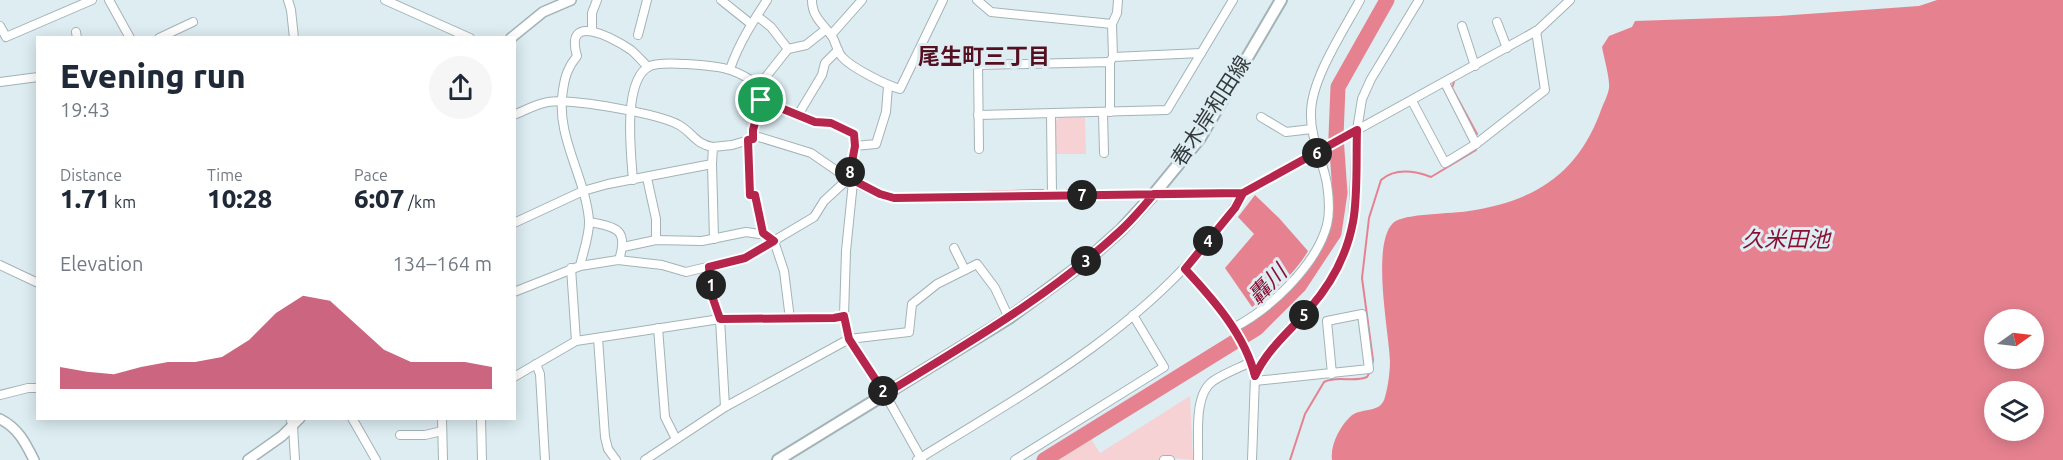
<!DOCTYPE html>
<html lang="en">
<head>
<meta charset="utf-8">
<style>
	:root { --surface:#fff; --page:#f6f6f7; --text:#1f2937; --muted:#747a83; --accent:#b6254b }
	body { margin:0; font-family:Ubuntu,"Noto Sans JP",sans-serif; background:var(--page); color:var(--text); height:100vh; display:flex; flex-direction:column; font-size:22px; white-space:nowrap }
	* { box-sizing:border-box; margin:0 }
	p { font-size:20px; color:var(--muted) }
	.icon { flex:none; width:33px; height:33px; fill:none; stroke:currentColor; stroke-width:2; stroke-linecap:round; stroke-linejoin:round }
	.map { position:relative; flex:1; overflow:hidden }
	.panel { position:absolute; left:36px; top:36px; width:480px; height:384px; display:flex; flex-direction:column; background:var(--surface); border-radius:0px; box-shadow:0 3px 15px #0003 }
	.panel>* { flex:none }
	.needle { width:39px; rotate:76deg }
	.tools { position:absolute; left:1984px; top:309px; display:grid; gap:12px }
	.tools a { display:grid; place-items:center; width:60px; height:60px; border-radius:50%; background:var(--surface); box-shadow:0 3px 15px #0003; font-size:30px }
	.pin { position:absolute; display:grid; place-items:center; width:51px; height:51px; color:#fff; margin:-26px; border:3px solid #fff; border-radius:50%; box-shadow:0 2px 6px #0007 }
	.km { position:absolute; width:30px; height:30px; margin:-15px; border-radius:50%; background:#222; color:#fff; font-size:16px; line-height:30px; text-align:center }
	.round { display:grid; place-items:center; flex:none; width:63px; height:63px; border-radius:32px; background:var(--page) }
	.headline { display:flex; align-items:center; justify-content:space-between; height:102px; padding:0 24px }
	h1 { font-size:33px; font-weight:800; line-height:45px }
	.metrics { display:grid; grid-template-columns:repeat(3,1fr); gap:9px; height:102px; padding:6px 24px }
	.metrics div { display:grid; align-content:center }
	.metrics b { font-size:26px; font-weight:800 }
	.metrics small { font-size:16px; font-weight:400 }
	.metrics p { font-size:16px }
	.chart { height:168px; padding:12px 24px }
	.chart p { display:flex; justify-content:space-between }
	.chart svg { width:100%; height:108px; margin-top:6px; fill:var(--accent); opacity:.7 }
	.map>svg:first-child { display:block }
	.green { fill:#f7d2d5 }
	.water { fill:#e68290; fill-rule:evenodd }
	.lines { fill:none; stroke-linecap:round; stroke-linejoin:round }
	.stream { stroke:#e68290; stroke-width:2 }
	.river { stroke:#e68290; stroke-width:15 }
	.minor-casing { stroke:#a3b3b7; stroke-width:10 }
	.tertiary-casing { stroke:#a3b3b7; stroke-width:12 }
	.secondary-casing { stroke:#a3b3b7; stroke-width:14 }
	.minor { stroke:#fff; stroke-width:8 }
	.tertiary { stroke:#fff; stroke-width:9 }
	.secondary { stroke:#fff; stroke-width:10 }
	.route-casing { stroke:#fff; stroke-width:12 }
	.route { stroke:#b6254b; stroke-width:8 }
	.labels { text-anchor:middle; stroke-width:6; stroke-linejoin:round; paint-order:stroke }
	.street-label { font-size:21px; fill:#343a3c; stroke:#ddedf2 }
	.neighbourhood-label { font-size:22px; font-weight:bold; fill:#540f20; stroke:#ddedf2 }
	.water-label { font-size:22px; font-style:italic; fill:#8a1134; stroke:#ddedf2 }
</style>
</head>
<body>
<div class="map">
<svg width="2063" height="460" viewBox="0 0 2063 460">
	<rect width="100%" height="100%" fill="#ddedf2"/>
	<!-- green -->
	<g class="green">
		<polygon points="1085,117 1086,154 1055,154 1055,122 1059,118"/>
		<polygon points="1190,396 1193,460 1162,457 1161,460 1046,460 1088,434 1100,453"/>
	</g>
	<!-- water -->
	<g class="water">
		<path d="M 1937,0 L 2063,0 L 2063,460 L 1332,460 C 1330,445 1340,426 1351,416 C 1362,407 1381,414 1385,397 C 1388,387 1390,372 1390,361 C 1389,332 1371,245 1393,223 C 1403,213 1454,214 1469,211 C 1533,201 1576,176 1600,113 C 1602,106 1608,96 1609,88 C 1610,78 1604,58 1602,47 L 1609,36 L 1632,27 L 1635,21 L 1779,16 L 1919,6 ZM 1995,320 L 2034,320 L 2034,358 L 1995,358 ZM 1995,392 L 2034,392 L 2034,430 L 1995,430 Z"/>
		<path d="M 1255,195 L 1279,218 L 1308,251 C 1295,274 1272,292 1252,307 L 1225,268 L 1254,234 L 1238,217 Z"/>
	</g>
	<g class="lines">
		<!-- stream -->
		<g class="stream">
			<polyline points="1454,82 1452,88 1477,134"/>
			<polyline points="1188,189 1243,188 1312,150"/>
			<polyline points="1067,190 1129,190"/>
			<polyline points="979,192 1043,190"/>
			<path d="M 1372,365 L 1373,360 L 1362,278 L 1369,218 L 1381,180 C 1396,167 1415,171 1431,177 L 1476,150"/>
			<path d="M 1290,460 L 1305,414 L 1324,382 C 1338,375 1353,383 1367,377 L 1371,370"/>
		</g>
		<!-- river -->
		<polyline class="river" points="1044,460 1257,328 1299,286 1334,233 1340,193 1336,136 1338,87 1387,0"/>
		<defs>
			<g id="minor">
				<polyline points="109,0 130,38"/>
				<polyline points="288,0 291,10 294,38"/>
				<polyline points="385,0 470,38"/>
				<polyline points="721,0 751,24"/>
				<path d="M 812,0 C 812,17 823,24 832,36 C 836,43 837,51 842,57 C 852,68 886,85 900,89 L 943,0"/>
				<polyline points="977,0 991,12 1112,24"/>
				<polyline points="1497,22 1507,48"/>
				<polyline points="0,26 6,37 92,0"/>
				<polyline points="1462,26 1475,66"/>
				<polyline points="592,31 592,13 597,0"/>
				<polyline points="76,32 77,38"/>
				<polyline points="638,35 647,0"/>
				<polyline points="831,35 862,0"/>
				<polyline points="159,38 193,22"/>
				<polyline points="788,49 806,45 825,30"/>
				<polyline points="1113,57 1201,53"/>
				<polyline points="1111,60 1113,57 1112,24 1117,13 1118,0"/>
				<path d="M 730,69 C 739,43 752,23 767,0"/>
				<polyline points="752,81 765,78 788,49 771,27 757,16"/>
				<polyline points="0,82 38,77"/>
				<polyline points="1412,101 1445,163 1476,144 1445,83"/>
				<polyline points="1103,113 1104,153"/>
				<polyline points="1051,114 1052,195"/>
				<path d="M 514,115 C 526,110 536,104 548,102 C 571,98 660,114 679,125 C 693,133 695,144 713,147"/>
				<polyline points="798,115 822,75 825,63 838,50"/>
				<polyline points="978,115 1167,110 1233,0"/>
				<polyline points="1261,117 1286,132 1312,129"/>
				<polyline points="748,140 750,195 755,195 763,233 774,241 784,271 790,319"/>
				<polyline points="1476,144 1545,90 1536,31"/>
				<polyline points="855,146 876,144 886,112 888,86"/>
				<polyline points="979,149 978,65 1110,62 1110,112"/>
				<polyline points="712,164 714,239"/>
				<polyline points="647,178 656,219 656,240"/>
				<path d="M 633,180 C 631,154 622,79 650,66 C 661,62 675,64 687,64 C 713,66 730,66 752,81 L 747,95 L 761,101"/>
				<polyline points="853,182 846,251 844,316 849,339 885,394 922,460"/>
				<path d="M 589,222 C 616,227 629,229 619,260"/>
				<polyline points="514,223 583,191 608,184 712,164 713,147 732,145 759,137 811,153 853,182 880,194 894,198 1243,193 1538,30 1570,0"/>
				<polyline points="623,247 656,240 702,241 746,232 759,234 763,233"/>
				<polyline points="954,248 965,270"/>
				<polyline points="0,265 38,283"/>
				<polyline points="580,266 618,260 662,265 686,272 745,258 814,217 824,201 849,178 855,146 854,134 831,123 815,122 761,101 753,130 752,139"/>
				<polyline points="571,268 576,341"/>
				<polyline points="709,268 711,293 720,319 725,407"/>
				<path d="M 1185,269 C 1213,299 1245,335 1255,376"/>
				<path d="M 514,292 L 580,266 C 583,252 590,234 589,220 C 585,175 555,136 563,90 C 565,76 568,67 577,56 C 564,11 613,38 631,50 C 637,55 642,61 648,67"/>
				<polyline points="658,328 665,417 676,439"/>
				<path d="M 1233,328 C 1269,310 1316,266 1327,225 C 1330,213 1329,197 1327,184 C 1323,160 1310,138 1311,113 C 1311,79 1344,30 1360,0"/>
				<polyline points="598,338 605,437 608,449 616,460"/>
				<polyline points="536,364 540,374 545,460"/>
				<polyline points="514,377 576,341 720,319 834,318 844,316"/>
				<polyline points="1255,381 1369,369 1362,314 1327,321 1332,374"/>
				<polyline points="0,395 28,388 38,388"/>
				<polyline points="290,418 293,426 295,460"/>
				<polyline points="352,418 376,460"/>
				<polyline points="442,418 443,460"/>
				<polyline points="481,418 482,460"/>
				<polyline points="400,435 425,435 442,431"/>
				<polyline points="645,460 725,407 849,339 909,332 912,304 937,284 977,264 995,288 1009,318"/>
				<path d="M 917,460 C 1020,396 1130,336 1208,241 C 1221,225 1233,211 1243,193"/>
				<polyline points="1015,460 1164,367 1133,315"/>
				<polyline points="1164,460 1170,460"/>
				<path d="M 1198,460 C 1199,437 1193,395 1213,381 C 1225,373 1239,368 1251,362"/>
				<polyline points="1252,460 1255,376 1273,348 1310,309 1328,286 1345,252 1353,222 1357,130 1362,99 1371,79 1419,0"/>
			</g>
			<g id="tertiary">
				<polyline points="511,38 543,12 571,0"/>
				<path d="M 0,419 C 18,428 25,442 34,460"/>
				<polyline points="248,460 282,436 300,418"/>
			</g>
			<polyline id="secondary" points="778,460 1009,318 1085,262 1121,230 1154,194 1200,138 1281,0"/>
		</defs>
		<!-- minor casing -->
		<use href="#minor" class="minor-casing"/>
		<!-- tertiary casing -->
		<use href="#tertiary" class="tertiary-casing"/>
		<!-- secondary casing -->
		<use href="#secondary" class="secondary-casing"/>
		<!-- minor -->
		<use href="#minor" class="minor"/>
		<!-- tertiary -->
		<use href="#tertiary" class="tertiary"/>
		<!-- secondary -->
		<use href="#secondary" class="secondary"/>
	</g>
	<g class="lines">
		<defs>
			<path id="route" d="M 761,100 L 753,130 L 753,139 L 748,140 L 750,195 L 755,195 L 763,233 L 774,241 L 745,258 L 709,267 L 711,293 L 720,319 L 834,318 L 844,316 L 849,339 L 885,394 C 966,344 1049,297 1120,231 C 1132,220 1143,207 1154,194 L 1243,193 L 1235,208 L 1185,269 C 1213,299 1245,335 1255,376 C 1267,349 1291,330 1310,308 C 1331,284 1347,254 1353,222 C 1358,196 1356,158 1357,130 L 1243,193 L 894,198 L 880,194 L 849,178 L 855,146 L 854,134 L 831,123 L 815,122 L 761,100"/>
		</defs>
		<!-- route casing -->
		<use href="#route" class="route-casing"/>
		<!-- route -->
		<use href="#route" class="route"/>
	</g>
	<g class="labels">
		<!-- street labels -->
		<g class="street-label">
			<text transform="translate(1211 111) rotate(-57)" y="7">春木岸和田線</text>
		</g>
		<!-- neighbourhood labels -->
		<g class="neighbourhood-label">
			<text x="984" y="64">尾生町三丁目</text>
		</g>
		<!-- water labels -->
		<g class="water-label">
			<text x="1786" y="247">久米田池</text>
			<text transform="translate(1267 284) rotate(-46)" y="8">轟川</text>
		</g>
	</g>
</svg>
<div class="tools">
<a><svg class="needle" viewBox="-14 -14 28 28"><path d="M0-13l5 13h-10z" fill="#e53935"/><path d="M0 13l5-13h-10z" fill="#747a83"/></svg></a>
<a><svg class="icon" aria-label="layers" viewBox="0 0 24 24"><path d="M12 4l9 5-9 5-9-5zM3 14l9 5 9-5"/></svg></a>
</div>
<div class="pin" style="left:761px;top:100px;background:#1e9e55"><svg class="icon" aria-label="arrive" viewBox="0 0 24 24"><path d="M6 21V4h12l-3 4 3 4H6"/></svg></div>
<b class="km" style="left:711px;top:285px">1</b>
<b class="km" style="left:883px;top:391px">2</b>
<b class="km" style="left:1086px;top:261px">3</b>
<b class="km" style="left:1208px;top:241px">4</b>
<b class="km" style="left:1304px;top:315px">5</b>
<b class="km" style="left:1317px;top:153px">6</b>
<b class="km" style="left:1082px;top:195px">7</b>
<b class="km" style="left:850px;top:172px">8</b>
<section class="panel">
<div class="headline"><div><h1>Evening run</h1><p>19:43</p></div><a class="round"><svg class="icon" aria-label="share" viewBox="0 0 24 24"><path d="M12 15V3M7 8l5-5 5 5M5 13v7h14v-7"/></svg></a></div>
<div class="metrics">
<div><p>Distance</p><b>1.71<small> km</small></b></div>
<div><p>Time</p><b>10:28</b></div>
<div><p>Pace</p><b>6:07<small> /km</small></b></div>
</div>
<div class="chart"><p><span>Elevation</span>134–164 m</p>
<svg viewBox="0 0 160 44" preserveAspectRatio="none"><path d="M0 44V35L10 37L20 38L30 35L40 33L50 33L60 31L70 24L80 13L90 6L100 8L110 18L120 28L130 33L140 33L150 33L160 35V44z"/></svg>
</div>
</section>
</div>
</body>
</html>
